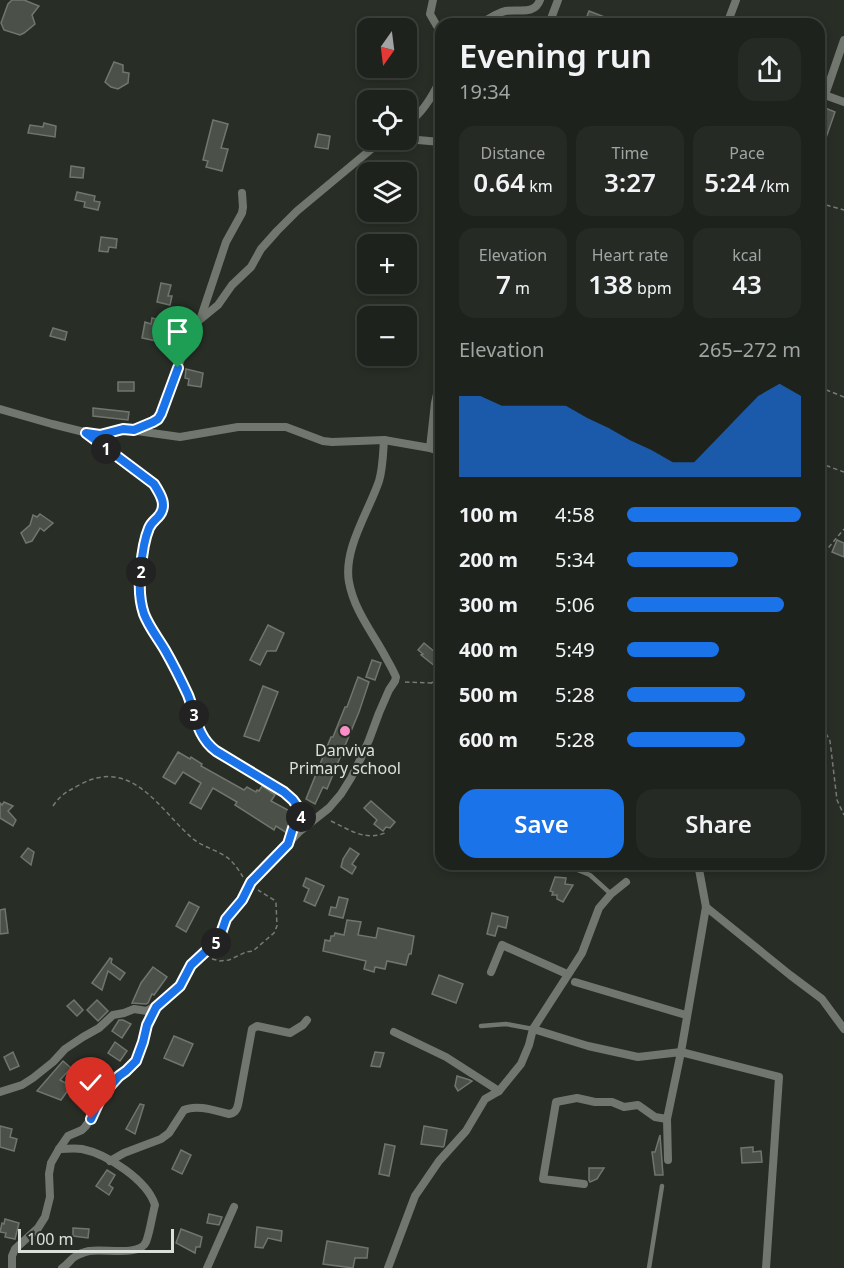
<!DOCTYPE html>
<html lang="en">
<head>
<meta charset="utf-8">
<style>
	:root { --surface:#1e221c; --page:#262a25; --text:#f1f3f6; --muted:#a1a4a3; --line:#3c3f3b; --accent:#1a73e8 }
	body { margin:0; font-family:"Noto Sans",sans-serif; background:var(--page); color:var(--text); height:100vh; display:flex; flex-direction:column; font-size:22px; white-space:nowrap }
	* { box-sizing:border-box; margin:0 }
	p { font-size:20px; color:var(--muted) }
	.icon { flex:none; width:33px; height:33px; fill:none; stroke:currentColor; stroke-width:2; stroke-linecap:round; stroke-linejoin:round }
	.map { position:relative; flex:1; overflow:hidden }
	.panel { position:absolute; left:435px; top:18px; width:390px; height:852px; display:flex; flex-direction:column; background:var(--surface); border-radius:18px; box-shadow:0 3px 9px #0003,0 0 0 2px var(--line) }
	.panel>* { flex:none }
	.needle { width:39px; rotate:194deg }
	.tools { position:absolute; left:357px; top:18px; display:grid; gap:12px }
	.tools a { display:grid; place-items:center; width:60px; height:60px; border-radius:12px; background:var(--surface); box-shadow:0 3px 9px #0003,0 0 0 2px var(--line); font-size:30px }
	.scale { position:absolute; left:18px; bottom:15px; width:156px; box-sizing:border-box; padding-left:6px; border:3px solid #dce0db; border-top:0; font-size:16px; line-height:21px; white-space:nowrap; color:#dce0db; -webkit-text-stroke:4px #282d26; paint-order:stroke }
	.pin { position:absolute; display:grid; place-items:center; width:51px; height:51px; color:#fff; margin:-62px -26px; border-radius:50% 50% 50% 0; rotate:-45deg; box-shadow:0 0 6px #0007 }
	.pin .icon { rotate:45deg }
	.km { position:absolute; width:30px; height:30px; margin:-15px; border-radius:50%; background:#222; color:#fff; font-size:16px; line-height:30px; text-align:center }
	.round { display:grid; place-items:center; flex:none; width:63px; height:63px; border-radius:18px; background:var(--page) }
	.headline { display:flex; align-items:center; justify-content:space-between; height:102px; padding:0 24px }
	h1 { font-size:33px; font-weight:600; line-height:45px }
	.stats { display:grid; grid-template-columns:repeat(3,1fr); gap:9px; height:102px; padding:6px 24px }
	.stats div { display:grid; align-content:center; border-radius:15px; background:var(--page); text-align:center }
	.stats b { font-size:26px; font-weight:600 }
	.stats small { font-size:16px; font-weight:400 }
	.stats p { font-size:16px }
	.chart { height:168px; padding:12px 24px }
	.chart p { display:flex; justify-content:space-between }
	.chart svg { width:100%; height:108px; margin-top:6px; fill:var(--accent); opacity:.7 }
	.primary-button { display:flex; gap:12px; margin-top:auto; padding:12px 24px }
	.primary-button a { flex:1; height:69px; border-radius:18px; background:var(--accent); color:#fff; font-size:24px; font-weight:600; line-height:69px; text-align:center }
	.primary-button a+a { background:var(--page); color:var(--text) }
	ul { padding:0 24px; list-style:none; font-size:20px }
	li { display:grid; grid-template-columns:96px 72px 1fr; align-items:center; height:45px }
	li i { height:15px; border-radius:8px; background:var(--accent) }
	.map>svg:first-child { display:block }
	.building { fill:#4b5149; stroke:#70766e; stroke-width:1.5 }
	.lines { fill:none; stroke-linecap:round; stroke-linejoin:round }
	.path { stroke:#767b75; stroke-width:1.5; stroke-dasharray:4.5 3; stroke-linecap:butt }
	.lane { stroke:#71776f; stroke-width:4.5 }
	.street { stroke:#71776f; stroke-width:8 }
	.route-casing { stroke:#fff; stroke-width:12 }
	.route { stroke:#1a73e8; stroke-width:8 }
	.poi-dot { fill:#fa8fc7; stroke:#282d26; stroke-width:2 }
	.labels { text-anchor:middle; stroke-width:4.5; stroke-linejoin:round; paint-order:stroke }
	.poi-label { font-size:16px; fill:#dce0db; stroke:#282d26 }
</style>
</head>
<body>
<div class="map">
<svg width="844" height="1268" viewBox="0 0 844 1268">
	<rect width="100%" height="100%" fill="#282d26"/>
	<!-- building -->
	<g class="building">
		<polygon points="12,0 24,0 39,6 32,15 35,24 24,33 20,35 4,30 1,23 8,4"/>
		<polygon points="589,11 620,23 620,24 584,24"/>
		<polygon points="114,62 123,65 123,72 129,73 128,83 118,89 111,87 105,82"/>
		<polygon points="825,108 835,112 820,155 819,155 819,125"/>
		<polygon points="213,120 228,124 221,148 228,149 222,171 206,167 208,161 203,160"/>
		<polygon points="44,123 56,126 55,137 28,133 30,125 43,127"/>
		<polygon points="318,134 330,136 328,149 315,147"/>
		<polygon points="71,166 84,168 83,178 70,177"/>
		<polygon points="77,192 95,196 94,201 100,202 98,210 84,207 85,202 75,200"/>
		<polygon points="101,237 117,239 116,248 109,247 108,252 99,251"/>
		<polygon points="161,283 171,285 168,296 172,296 170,305 157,302"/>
		<polygon points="152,318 168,322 166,329 170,330 168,339 162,338 161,342 142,338 145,322 151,324"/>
		<polygon points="53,328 67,332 65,340 50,336"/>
		<polygon points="186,369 203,373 201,387 188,385 189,379 185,378"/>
		<rect x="118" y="382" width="16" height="9"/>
		<polygon points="93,408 129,412 128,420 93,416"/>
		<polygon points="40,514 53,523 44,531 40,528 32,541 26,543 21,533 30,525 33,515 37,517"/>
		<polygon points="837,540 844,543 844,557 832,552"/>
		<polygon points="268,625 284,633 276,651 267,651 260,665 250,660"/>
		<polygon points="424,643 441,657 441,671 421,655 423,654 418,650"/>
		<polygon points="372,660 381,663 375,680 366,677"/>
		<polygon points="358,677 369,682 359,712 327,789 323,787 315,804 306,799 331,737 333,737 345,707 347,707"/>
		<polygon points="263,686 278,692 259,741 244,736"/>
		<polygon points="178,752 190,759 191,757 202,764 201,766 244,790 247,787 256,792 257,790 259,791 262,786 275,795 271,801 297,815 289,826 287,833 276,826 274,830 235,805 237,802 213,788 201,809 190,803 201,783 183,772 175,784 163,777"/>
		<polygon points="371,801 395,822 390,828 386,827 383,831 374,824 377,820 364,808"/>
		<polygon points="4,802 13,806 8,811 16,820 13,826 0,818 0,803 2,805"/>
		<polygon points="28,848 34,852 31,865 21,857"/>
		<polygon points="350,848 359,854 352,864 356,867 352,874 341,867 343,859"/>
		<polygon points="555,877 566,878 565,884 573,885 563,902 557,899 557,895 552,895 553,892 550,891"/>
		<polygon points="306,878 324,886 315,906 304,901 309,889 303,886"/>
		<polygon points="339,897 348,899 343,918 329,915 331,907 336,908"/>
		<polygon points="189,902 199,907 186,932 176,926"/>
		<polygon points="5,909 8,933 0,934 0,910"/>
		<polygon points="492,913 508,917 506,928 498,926 495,936 487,934"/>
		<polygon points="347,920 361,922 358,935 376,938 378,928 414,936 411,954 409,954 406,965 387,961 385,969 375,967 374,972 364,969 366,961 323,951 325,940 330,941 331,936 334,936 335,933 344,935"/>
		<polygon points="110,958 112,959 111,963 125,973 120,980 108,971 102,990 92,983"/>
		<polygon points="153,967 167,977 154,995 152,994 148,1003 146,1004 132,1003 141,983"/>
		<polygon points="439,975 463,984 456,1003 432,994"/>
		<polygon points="74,1000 83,1010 77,1016 67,1006"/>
		<polygon points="97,1000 108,1011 98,1021 87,1010"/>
		<polygon points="119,1020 123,1020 131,1024 122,1038 112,1031"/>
		<polygon points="174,1036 193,1044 183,1066 164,1058"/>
		<polygon points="115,1042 127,1051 120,1061 108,1053"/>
		<polygon points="13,1052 19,1066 10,1070 4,1057"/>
		<polygon points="375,1052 384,1053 380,1067 371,1066"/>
		<polygon points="63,1061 71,1068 60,1080 71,1086 61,1100 37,1091"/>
		<polygon points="457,1076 470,1080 472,1081 458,1091 455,1086"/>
		<polygon points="140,1104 144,1105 135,1134 126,1129"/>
		<polygon points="0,1126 12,1129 10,1137 17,1139 14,1151 0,1147"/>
		<polygon points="424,1126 447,1130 444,1146 443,1147 421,1144"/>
		<polygon points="660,1135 663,1175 655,1175 652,1152 655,1152"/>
		<polygon points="385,1144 395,1146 389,1176 379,1174"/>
		<polygon points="753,1147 753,1152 761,1151 762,1162 742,1163 741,1148"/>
		<polygon points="181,1150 191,1155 182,1174 172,1169"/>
		<polygon points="589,1168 604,1168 597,1179 590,1182 589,1180"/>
		<polygon points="107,1170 115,1175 109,1185 113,1188 109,1195 96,1186"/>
		<polygon points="209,1214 222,1217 219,1225 207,1223"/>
		<polygon points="5,1219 19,1223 15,1239 5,1237 6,1233 0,1232 2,1223 4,1224"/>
		<polygon points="257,1227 282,1231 281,1241 268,1238 263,1248 255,1247"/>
		<polygon points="73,1228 89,1229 88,1238 73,1236"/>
		<polygon points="181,1229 202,1237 200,1247 196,1247 195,1253 176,1243"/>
		<polygon points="327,1241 368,1248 367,1258 355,1258 353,1268 323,1264"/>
	</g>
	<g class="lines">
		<!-- path -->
		<g class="path">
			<polyline points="819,203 844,210"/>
			<polyline points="819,387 844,397"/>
			<polyline points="819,463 844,472"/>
			<polyline points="819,559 844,529"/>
			<polyline points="405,682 431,683 441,687"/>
			<polyline points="431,683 441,679"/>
			<polyline points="819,720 830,741 837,800 844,815"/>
			<path d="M 53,806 C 62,793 67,792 81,784 C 132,757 160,810 192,838 C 201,846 214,849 225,856 C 233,861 238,869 243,877"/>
			<path d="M 331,821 C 350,830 366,842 387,832"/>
			<polyline points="212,959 220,961 229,960 246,952 253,951 274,933 277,926 276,903 274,900 258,890"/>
		</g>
		<!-- lane -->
		<g class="lane">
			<polyline points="88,435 154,484 162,495 163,507 160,515 151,524 148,531 141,568 140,590 144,612 150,626 165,650 188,695 203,737 207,745 216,751 284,792 293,800 303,814 293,828 290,838"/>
			<polyline points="565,865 590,875 611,894"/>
			<polyline points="481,1026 506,1024 533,1029"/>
			<polyline points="649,1268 662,1186"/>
		</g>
		<!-- street -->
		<g class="street">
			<polyline points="433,0 430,14 441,33"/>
			<path d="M 480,24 C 487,20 494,15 502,12 C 515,7 534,17 540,0"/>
			<polyline points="549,24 558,0"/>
			<polyline points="727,24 736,0"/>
			<polyline points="819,93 844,102"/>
			<polyline points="825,95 844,40"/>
			<path d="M 406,125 C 423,113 433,96 441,78"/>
			<polyline points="406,139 441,142"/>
			<polyline points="201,317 226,242 242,213 243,207 242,193"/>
			<polyline points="0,409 52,424 96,435 123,429 180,437 238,427 286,427 323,441 332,442 384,440 430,448 441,452"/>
			<path d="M 136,429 C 146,425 156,423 161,414 L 178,368 L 191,327 L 218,305 L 232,285 L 251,267 L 261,249 L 277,231 L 297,211 L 375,146 L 386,140"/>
			<polyline points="430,448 435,403 441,375"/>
			<polyline points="698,864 706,907 681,1052 779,1077 766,1268"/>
			<polyline points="706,907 790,975 822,999 844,1029"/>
			<polyline points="491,972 502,945 567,974"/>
			<polyline points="575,982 686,1015"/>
			<polyline points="533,1029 588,1046 638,1057 681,1052 667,1119 668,1160"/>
			<polyline points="394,1032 446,1057 499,1091"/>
			<polyline points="0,1092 22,1085 33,1078 53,1062 65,1049 83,1037 99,1028 113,1015 124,1013 134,1009 147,1011 155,1006"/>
			<path d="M 59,1149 C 66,1149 75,1148 82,1149 C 107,1154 147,1180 155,1205 C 152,1216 150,1232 146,1242 C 140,1257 103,1248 89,1251 C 85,1252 79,1254 76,1256 C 70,1259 68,1265 62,1268"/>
			<path d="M 110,1161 L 124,1153 L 161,1139 L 169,1133 L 184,1110 C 197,1104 216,1111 229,1114 C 237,1113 238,1106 239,1100 L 252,1029 L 257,1026 L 290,1033 L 303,1025 L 307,1020"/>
			<polyline points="584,1184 543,1179 556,1102 577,1098 595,1102 612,1102 624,1107 638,1105 655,1117 667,1119"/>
			<path d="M 12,1268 L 12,1256 L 15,1249 L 38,1228 L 45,1217 L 50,1197 L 49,1174 L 51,1163 L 59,1149 L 68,1136 L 82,1130 L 85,1127 L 91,1119 L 102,1095 L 119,1076 L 126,1071 L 136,1061 L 140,1052 L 147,1025 L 152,1014 L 160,1002 L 182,984 L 191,965 L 219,939 L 226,919 L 241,903 L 251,882 L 300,831 L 329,808 L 341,794 L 351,778 L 361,758 L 369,740 L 379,713 L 389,690 L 395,681 L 396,677 C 393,670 389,663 385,656 C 372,632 354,610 349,582 C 343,549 369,511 379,481 C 383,468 383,453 384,440"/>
			<polyline points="207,1268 234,1207"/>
			<polyline points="388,1268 415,1196 439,1161 466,1131 485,1099 499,1091 521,1064 529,1045 533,1029 582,953 599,908 611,894 626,882"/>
		</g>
	</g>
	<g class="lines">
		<defs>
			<path id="route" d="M 91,1119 L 102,1095 L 119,1076 L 126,1071 L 136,1061 L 143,1042 L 147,1025 L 156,1007 L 180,986 L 191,965 L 219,939 L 226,919 L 242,900 L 251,882 L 288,844 L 293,828 L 303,814 L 293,800 L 284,792 L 216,751 C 197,737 196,716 188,695 C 181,680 173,664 165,650 C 158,638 149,627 144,614 C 139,599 139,583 141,568 C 142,555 144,540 149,528 C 151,523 154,521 158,517 C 168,506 161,495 154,484 L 86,433 L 100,435 L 123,429 L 134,430 L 153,422 L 158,419 L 161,414 L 178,368"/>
		</defs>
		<!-- route casing -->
		<use href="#route" class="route-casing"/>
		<!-- route -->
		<use href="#route" class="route"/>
	</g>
	<!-- markers -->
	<circle class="poi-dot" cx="345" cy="731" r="6"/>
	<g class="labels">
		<!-- poi labels -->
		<g class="poi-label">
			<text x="345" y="756">Danviva<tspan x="345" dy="18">Primary school</tspan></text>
		</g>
	</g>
</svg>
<div class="tools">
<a><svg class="needle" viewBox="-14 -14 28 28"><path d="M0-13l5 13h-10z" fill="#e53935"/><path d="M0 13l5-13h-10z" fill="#a1a4a3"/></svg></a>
<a><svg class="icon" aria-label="locate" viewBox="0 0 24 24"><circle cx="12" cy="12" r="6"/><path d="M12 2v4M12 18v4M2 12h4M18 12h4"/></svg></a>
<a><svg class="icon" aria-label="layers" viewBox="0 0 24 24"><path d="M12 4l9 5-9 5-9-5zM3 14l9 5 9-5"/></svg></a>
<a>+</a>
<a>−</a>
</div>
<div class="scale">100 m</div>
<div class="pin" style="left:178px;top:368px;background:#1e9e55"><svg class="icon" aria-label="arrive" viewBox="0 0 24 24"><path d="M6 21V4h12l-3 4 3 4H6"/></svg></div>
<div class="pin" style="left:91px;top:1119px;background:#d93025"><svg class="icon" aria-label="check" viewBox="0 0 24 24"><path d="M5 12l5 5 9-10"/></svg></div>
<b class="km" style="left:106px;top:449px">1</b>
<b class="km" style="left:141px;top:572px">2</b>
<b class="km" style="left:194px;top:715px">3</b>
<b class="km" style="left:301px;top:817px">4</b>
<b class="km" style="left:216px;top:943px">5</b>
<section class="panel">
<div class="headline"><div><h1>Evening run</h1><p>19:34</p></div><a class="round"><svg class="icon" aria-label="share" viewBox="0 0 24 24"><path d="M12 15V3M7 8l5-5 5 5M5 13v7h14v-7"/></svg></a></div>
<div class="stats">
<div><p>Distance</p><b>0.64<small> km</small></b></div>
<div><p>Time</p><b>3:27</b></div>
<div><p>Pace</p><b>5:24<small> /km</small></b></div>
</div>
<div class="stats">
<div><p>Elevation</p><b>7<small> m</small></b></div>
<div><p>Heart rate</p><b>138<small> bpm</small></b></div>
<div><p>kcal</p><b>43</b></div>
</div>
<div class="chart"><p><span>Elevation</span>265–272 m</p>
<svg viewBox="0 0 160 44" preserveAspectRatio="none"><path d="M0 44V11L10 11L20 15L30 15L40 15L50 15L60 20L70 24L80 29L90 33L100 38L110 38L120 29L130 20L140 11L150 6L160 11V44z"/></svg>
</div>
<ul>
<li><b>100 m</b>4:58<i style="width:100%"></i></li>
<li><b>200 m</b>5:34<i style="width:64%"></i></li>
<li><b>300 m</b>5:06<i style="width:90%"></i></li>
<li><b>400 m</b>5:49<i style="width:53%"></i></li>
<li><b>500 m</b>5:28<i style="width:68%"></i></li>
<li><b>600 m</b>5:28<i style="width:68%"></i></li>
</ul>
<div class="primary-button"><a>Save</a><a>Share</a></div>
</section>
</div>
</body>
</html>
